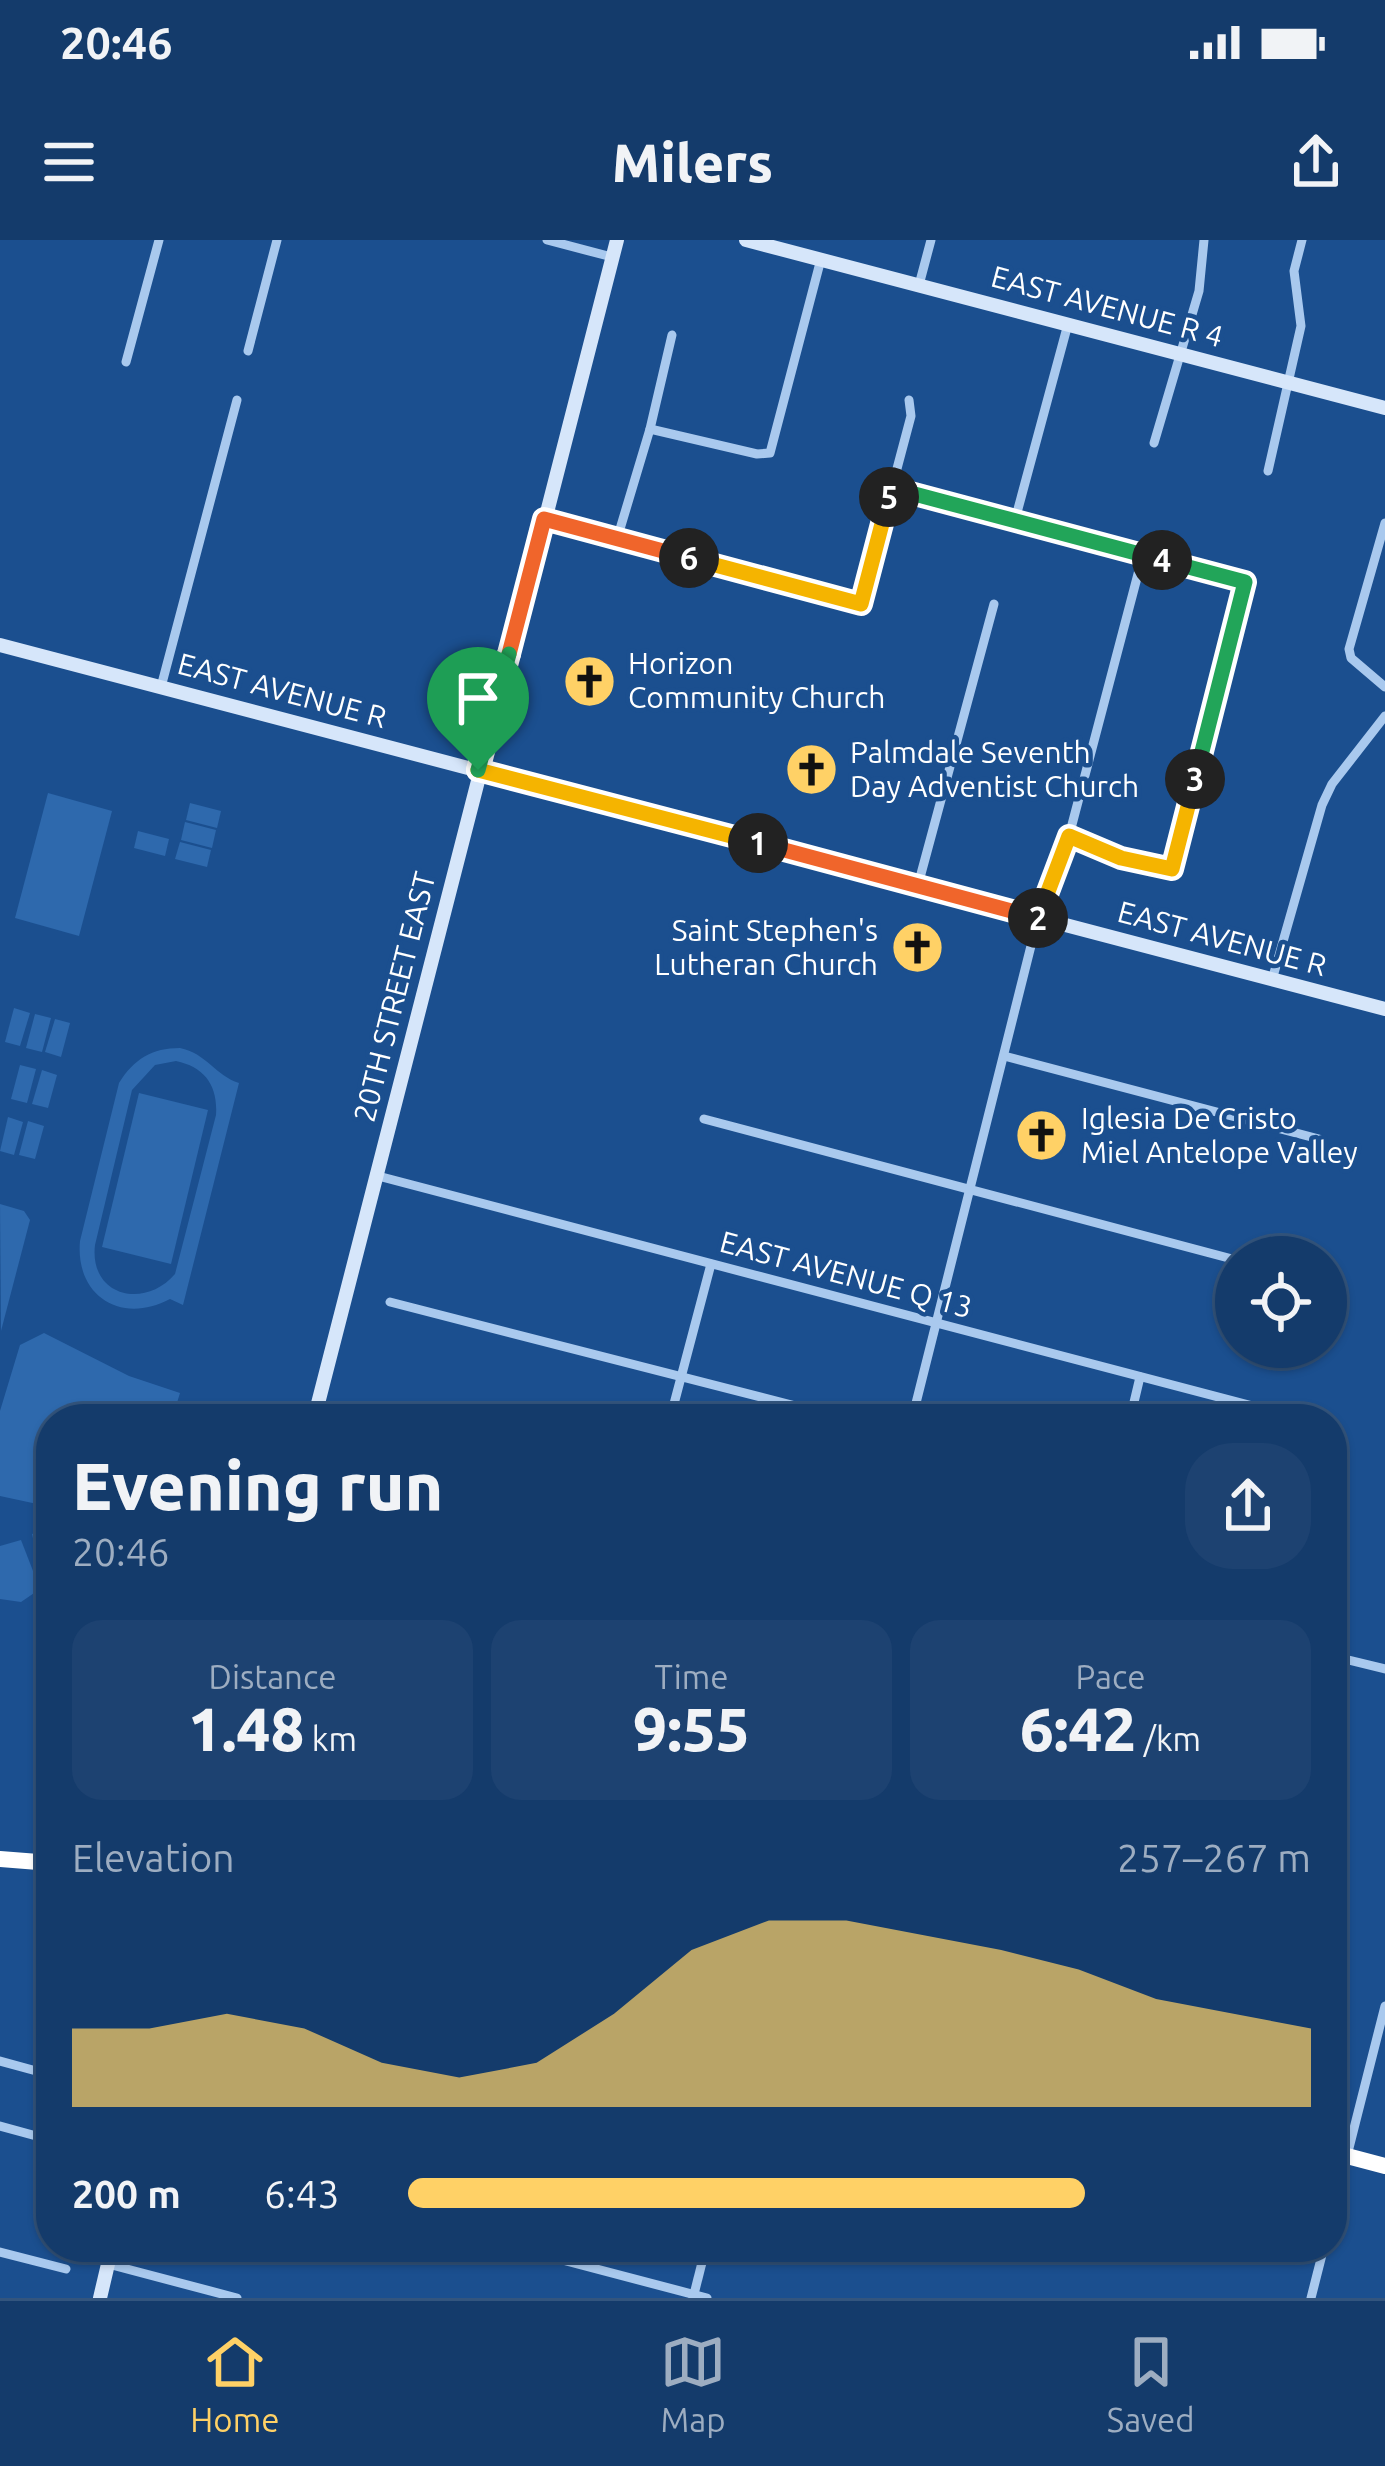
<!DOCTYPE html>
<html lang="en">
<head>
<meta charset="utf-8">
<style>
	:root { --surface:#143b6b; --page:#1d4271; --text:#f1f3f6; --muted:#9dadc1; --line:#33557e; --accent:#ffd166 }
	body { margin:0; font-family:Ubuntu,sans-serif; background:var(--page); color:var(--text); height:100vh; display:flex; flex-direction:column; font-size:45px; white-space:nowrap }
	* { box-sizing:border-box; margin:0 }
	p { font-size:39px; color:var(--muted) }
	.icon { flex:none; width:66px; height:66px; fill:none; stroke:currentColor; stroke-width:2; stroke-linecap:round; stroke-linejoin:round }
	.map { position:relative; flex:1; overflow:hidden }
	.side { position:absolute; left:36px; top:1164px; width:1311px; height:858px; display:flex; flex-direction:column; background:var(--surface); border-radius:48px; box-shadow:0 3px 9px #0004,0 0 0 3px var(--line) }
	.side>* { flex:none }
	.controls { position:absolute; left:1215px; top:996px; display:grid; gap:24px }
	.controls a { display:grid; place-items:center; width:132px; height:132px; border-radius:50%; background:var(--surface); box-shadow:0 3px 9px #0004,0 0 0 3px var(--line); font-size:60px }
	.pin { position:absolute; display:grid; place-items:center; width:102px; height:102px; color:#fff; margin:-123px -51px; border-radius:50% 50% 50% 0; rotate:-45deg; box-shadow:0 0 12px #0007 }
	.pin .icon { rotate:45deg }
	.km { position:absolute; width:60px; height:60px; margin:-30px; border-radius:50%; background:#222; color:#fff; font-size:33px; line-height:60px; text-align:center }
	.round { display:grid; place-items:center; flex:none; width:126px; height:126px; border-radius:48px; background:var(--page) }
	.head { display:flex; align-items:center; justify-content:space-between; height:204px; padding:0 36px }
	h1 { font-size:66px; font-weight:800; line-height:90px }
	.metrics { display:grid; grid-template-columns:repeat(3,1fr); gap:18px; height:204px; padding:12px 36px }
	.metrics div { display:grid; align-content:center; border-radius:30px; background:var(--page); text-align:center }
	.metrics b { font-size:60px; font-weight:800 }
	.metrics small { font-size:33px; font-weight:400 }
	.metrics p { font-size:33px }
	.chart { height:336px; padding:24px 36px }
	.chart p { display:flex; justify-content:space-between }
	.chart svg { width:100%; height:216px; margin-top:12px; fill:var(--accent); opacity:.7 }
	ul { padding:0 36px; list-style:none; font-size:39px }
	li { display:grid; grid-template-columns:192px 144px 1fr; align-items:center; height:90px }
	li i { height:30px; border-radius:15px; background:var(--accent) }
	.status { display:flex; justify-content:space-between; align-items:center; height:84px; padding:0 60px; background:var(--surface); direction:ltr }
	.status svg { height:33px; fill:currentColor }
	header { display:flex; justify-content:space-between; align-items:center; height:156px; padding:0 36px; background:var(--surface); font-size:54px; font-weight:800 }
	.tabs { display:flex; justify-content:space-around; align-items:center; height:168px; border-top:3px solid var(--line); background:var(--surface); font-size:33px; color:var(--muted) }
	.tabs a { display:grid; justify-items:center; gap:6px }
	.tabs .current { color:var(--accent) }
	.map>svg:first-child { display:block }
	.green { fill:#2e69ad; fill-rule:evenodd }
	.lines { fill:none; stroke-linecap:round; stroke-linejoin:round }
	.street { stroke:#a9c9ee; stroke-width:9 }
	.secondary { stroke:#d6e6fa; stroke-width:14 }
	.highway { stroke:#fff; stroke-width:16 }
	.split-1-casing { stroke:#fff; stroke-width:24 }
	.split-2-casing { stroke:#fff; stroke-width:24 }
	.split-3-casing { stroke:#fff; stroke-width:24 }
	.split-4-casing { stroke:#fff; stroke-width:24 }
	.split-5-casing { stroke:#fff; stroke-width:24 }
	.split-6-casing { stroke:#fff; stroke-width:24 }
	.split-7-casing { stroke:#fff; stroke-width:24 }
	.split-8-casing { stroke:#fff; stroke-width:24 }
	.split-1 { stroke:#f5b400; stroke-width:15 }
	.split-2 { stroke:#f0652b; stroke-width:15 }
	.split-3 { stroke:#f5b400; stroke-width:15 }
	.split-4 { stroke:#22a559; stroke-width:15 }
	.split-5 { stroke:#22a559; stroke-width:15 }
	.split-6 { stroke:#f5b400; stroke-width:15 }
	.split-7 { stroke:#f0652b; stroke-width:15 }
	.split-8 { stroke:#22a559; stroke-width:15 }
	.labels { text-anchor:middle; stroke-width:9; stroke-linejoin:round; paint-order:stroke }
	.street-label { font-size:30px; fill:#fff; stroke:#1b4f8f }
	.poi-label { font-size:30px; fill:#fff; stroke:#1b4f8f; text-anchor:start }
</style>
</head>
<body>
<div class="status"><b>20:46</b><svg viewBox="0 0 49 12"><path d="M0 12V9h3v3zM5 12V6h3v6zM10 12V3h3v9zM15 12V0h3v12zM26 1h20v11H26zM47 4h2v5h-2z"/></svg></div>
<header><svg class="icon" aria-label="menu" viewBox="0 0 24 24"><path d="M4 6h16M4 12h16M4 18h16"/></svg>Milers<svg class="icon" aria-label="share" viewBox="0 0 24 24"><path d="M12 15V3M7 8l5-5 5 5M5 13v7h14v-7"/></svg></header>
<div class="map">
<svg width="1385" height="2058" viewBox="0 0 1385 2058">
	<rect width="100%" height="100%" fill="#1b4f8f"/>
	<!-- green -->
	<g class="green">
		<polygon points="48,553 112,571 79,696 15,678"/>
		<polygon points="190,563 221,571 217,588 186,580"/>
		<polygon points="185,582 216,590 212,608 181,600"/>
		<polygon points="138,591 169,599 165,616 134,608"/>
		<polygon points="180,602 211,610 207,627 175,619"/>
		<polygon points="14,768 30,773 20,806 5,802"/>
		<polygon points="35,774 51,778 42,812 26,808"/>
		<polygon points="55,779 70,783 61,817 45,812"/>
		<path d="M 180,808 C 206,813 216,836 239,843 L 183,1065 L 170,1059 C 121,1085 75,1056 80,1001 L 119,843 C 134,819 152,808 180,808 ZM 176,821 C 205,827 218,846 216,875 L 175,1034 C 144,1070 89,1056 95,1005 L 132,850 L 155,825 Z"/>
		<polygon points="20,825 36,829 27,863 11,859"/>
		<polygon points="42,830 57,835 48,868 32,864"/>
		<polygon points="139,853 208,870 171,1024 102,1007"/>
		<polygon points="8,877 23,882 14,915 0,911"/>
		<polygon points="28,881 44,886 35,919 19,915"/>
		<polygon points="0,964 24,971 30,980 1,1091"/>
		<polygon points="44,1093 129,1136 180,1153 172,1179 51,1179 51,1267 0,1256 0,1171 20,1105"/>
		<polygon points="51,1288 51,1375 32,1294"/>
		<polygon points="21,1300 40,1349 21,1362 0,1359 0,1306"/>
	</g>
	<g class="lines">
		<!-- street -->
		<g class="street">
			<polyline points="547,0 612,17"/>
			<polyline points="919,45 931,0"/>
			<polyline points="248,111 277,0"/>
			<polyline points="126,122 159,0"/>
			<polyline points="650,189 757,214 770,213 821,19"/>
			<polyline points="1154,203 1199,51 1204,0"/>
			<polyline points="1268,231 1301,86 1294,31 1302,0"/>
			<polyline points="892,248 1245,342 1171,630 1121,618 1069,596"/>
			<polyline points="544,279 861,364 911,176 909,160"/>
			<polyline points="1015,280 1068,84"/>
			<polyline points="1385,283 1349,409 1351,418 1385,447"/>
			<polyline points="617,299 650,189 672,95"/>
			<polyline points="161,447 237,160"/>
			<polyline points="918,645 994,364"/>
			<polyline points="1272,740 1322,565 1332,544 1385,476"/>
			<polyline points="1004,816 1319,899"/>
			<polyline points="704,879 1236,1020"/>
			<polyline points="378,936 1302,1179"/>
			<polyline points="390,1062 846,1179"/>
			<polyline points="317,1165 371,1179"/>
			<polyline points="670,1179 711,1024"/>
			<polyline points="912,1179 1038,678 1069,596 1143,315"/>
			<polyline points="1130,1179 1140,1137"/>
			<polyline points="1332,1416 1385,1429"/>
			<polyline points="0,1821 51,1835"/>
			<polyline points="0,1886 51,1900"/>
			<polyline points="1332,1975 1385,1766"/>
			<polyline points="513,2007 707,2058"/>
			<polyline points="0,2012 66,2029"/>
			<polyline points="108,2024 237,2058"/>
			<polyline points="693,2058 706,2007"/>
			<polyline points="1311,2058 1324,2007"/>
		</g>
		<!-- secondary -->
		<g class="secondary">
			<polyline points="746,0 1385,168"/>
			<polyline points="0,405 1385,769"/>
			<polyline points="314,1179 617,0"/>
			<polyline points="100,2058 112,2007"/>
		</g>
		<!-- highway -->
		<g class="highway">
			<polyline points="0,1619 51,1623"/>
			<polyline points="1332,1912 1385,1926"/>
		</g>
	</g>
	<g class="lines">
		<defs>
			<polyline id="split-1" points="478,530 758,603"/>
			<polyline id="split-2" points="758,603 1038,678"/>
			<polyline id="split-3" points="1038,678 1069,596 1121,618 1172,629 1195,539"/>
			<polyline id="split-4" points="1162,320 1245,342 1195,539"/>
			<polyline id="split-5" points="889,257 892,248 1162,320"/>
			<polyline id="split-6" points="689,318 861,364 889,257"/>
			<polyline id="split-7" points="509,414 544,279 689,318"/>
			<polyline id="split-8" points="478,530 509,414"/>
		</defs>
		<!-- split-1 casing -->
		<use href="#split-1" class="split-1-casing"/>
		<!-- split-2 casing -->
		<use href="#split-2" class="split-2-casing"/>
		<!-- split-3 casing -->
		<use href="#split-3" class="split-3-casing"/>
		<!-- split-4 casing -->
		<use href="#split-4" class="split-4-casing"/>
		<!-- split-5 casing -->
		<use href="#split-5" class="split-5-casing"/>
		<!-- split-6 casing -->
		<use href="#split-6" class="split-6-casing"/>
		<!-- split-7 casing -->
		<use href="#split-7" class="split-7-casing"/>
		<!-- split-8 casing -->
		<use href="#split-8" class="split-8-casing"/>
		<!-- split-1 -->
		<use href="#split-1" class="split-1"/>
		<!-- split-2 -->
		<use href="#split-2" class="split-2"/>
		<!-- split-3 -->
		<use href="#split-3" class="split-3"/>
		<!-- split-4 -->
		<use href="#split-4" class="split-4"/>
		<!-- split-5 -->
		<use href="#split-5" class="split-5"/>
		<!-- split-6 -->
		<use href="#split-6" class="split-6"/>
		<!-- split-7 -->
		<use href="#split-7" class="split-7"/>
		<!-- split-8 -->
		<use href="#split-8" class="split-8"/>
	</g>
	<!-- icons -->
	<defs>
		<symbol id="church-disc" viewBox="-11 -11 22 22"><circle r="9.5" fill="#ffd166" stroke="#1b4f8f"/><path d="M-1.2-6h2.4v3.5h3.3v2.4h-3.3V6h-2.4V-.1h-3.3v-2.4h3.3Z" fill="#111"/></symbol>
	</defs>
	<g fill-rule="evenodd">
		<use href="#church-disc" x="560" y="412" width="59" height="59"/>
		<use href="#church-disc" x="782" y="500" width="59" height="59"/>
		<use href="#church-disc" x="888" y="678" width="59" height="59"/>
		<use href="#church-disc" x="1012" y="866" width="59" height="59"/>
	</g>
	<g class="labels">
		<!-- street labels -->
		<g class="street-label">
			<text transform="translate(1107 67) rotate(15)" y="10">EAST AVENUE R 4</text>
			<text transform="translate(282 451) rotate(15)" y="10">EAST AVENUE R</text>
			<text transform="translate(1222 699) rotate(15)" y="10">EAST AVENUE R</text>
			<text transform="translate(395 757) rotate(-76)" y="10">20TH STREET EAST</text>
			<text transform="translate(846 1035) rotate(15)" y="10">EAST AVENUE Q 13</text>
		</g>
		<!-- poi labels -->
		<g class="poi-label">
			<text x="628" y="434">Horizon<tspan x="628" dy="34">Community Church</tspan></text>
			<text x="850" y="523">Palmdale Seventh<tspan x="850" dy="34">Day Adventist Church</tspan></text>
			<text x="878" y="701" text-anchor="end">Saint Stephen's<tspan x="878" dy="34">Lutheran Church</tspan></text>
			<text x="1081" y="889">Iglesia De Cristo<tspan x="1081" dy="34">Miel Antelope Valley</tspan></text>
		</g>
	</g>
</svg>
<div class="controls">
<a><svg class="icon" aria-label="locate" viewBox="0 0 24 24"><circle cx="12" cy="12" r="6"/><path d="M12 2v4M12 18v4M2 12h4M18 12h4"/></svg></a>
</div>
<div class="pin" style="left:478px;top:530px;background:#1e9e55"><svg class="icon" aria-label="arrive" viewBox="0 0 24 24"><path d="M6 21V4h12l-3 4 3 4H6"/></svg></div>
<b class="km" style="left:758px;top:603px">1</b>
<b class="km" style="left:1038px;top:678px">2</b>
<b class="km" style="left:1195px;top:539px">3</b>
<b class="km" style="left:1162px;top:320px">4</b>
<b class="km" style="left:889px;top:257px">5</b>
<b class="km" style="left:689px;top:318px">6</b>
<section class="side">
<div class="head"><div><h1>Evening run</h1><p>20:46</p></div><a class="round"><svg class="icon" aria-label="share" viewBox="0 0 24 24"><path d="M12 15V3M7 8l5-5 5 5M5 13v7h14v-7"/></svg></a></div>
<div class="metrics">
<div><p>Distance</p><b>1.48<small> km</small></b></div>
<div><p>Time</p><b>9:55</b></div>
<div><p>Pace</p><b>6:42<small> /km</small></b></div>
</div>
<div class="chart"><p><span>Elevation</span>257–267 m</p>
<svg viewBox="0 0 160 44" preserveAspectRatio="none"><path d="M0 44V28L10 28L20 25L30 28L40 35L50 38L60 35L70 25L80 12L90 6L100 6L110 9L120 12L130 16L140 22L150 25L160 28V44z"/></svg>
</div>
<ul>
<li><b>200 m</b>6:43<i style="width:75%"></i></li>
</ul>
</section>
</div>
<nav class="tabs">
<a class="current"><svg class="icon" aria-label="home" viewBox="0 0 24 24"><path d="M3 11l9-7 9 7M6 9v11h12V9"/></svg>Home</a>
<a><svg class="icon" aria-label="map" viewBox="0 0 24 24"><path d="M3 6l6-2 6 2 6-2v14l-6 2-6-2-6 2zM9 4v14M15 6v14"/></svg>Map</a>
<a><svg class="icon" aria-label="saved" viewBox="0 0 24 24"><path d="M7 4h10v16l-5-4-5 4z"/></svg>Saved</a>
</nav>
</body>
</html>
